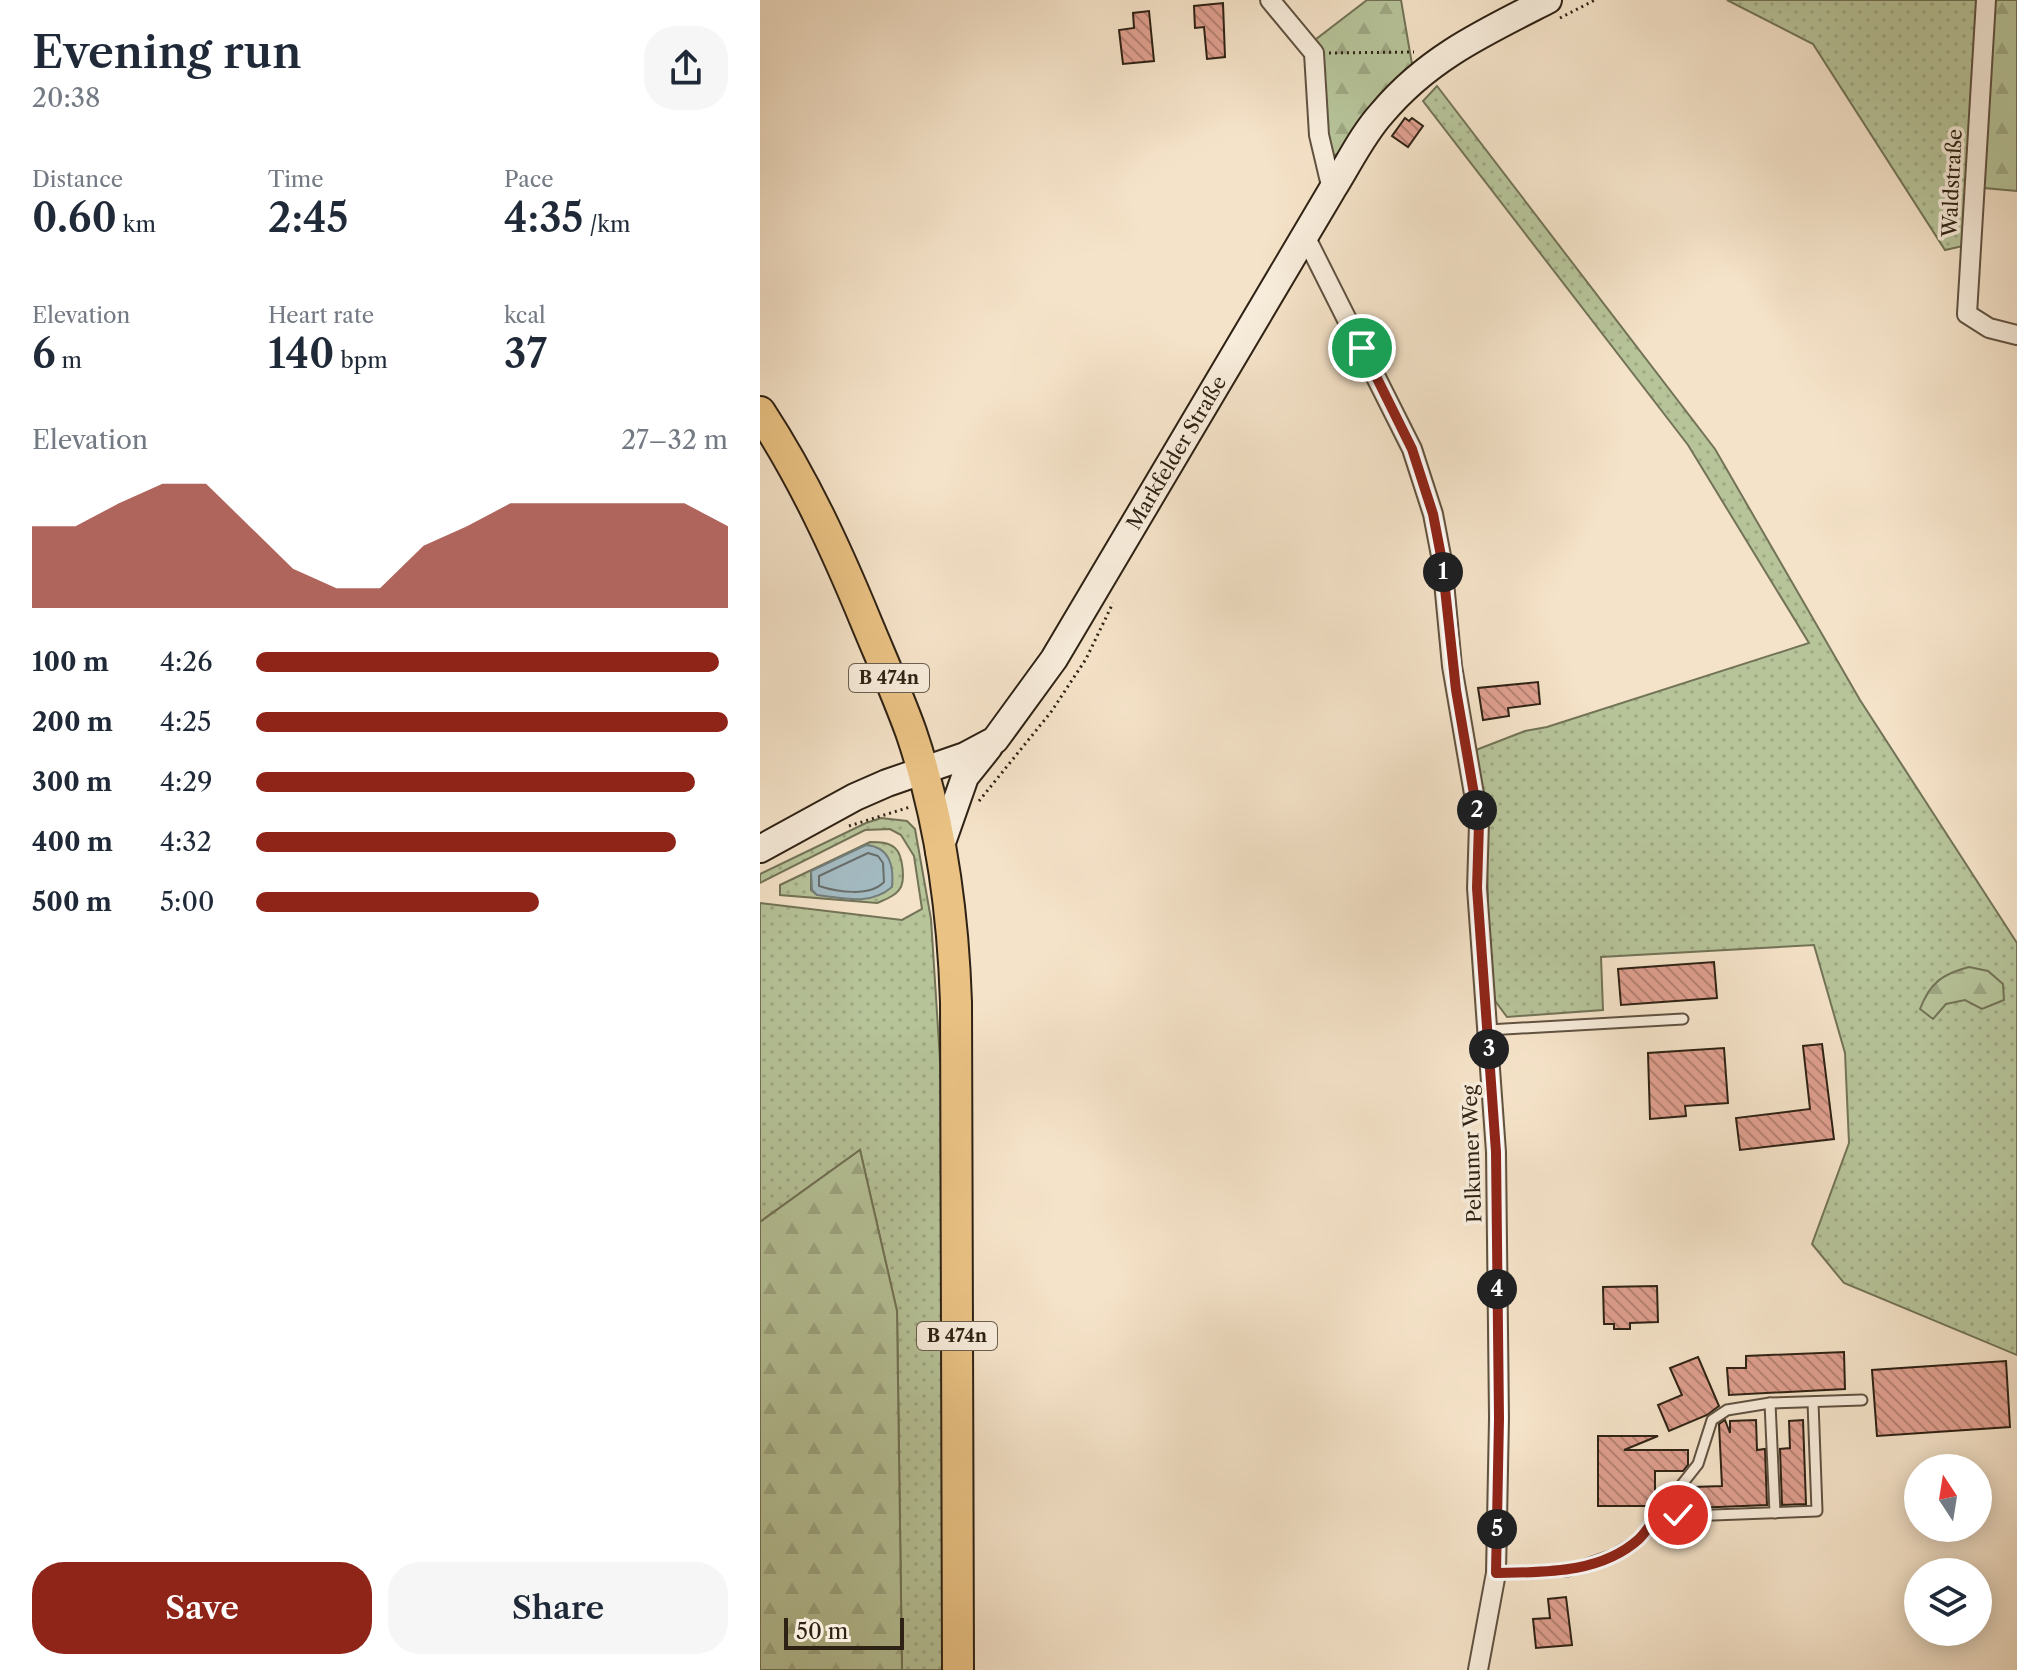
<!DOCTYPE html>
<html lang="en">
<head>
<meta charset="utf-8">
<style>
	:root { --surface:#fff; --page:#f6f6f7; --text:#1f2937; --muted:#747a83; --accent:#8f2418 }
	body { margin:0; font-family:"Libre Caslon Text",serif; background:var(--page); color:var(--text); height:100vh; display:flex; flex-direction:column; font-size:30px; white-space:nowrap }
	* { box-sizing:border-box; margin:0 }
	p { font-size:26px; color:var(--muted) }
	.icon { flex:none; width:44px; height:44px; fill:none; stroke:currentColor; stroke-width:2; stroke-linecap:round; stroke-linejoin:round }
	.map { position:relative; flex:1; overflow:hidden }
	.details { display:flex; flex-direction:column; background:var(--surface); width:760px }
	.details>* { flex:none }
	.needle { width:52px; rotate:348deg }
	.fabs { position:absolute; left:1144px; top:1454px; display:grid; gap:16px }
	.fabs a { display:grid; place-items:center; width:88px; height:88px; border-radius:50%; background:var(--surface); box-shadow:0 4px 20px #0003; font-size:40px }
	.scale { position:absolute; left:24px; bottom:20px; width:120px; box-sizing:border-box; padding-left:8px; border:4px solid #2e2214; border-top:0; font-size:22px; line-height:28px; white-space:nowrap; color:#2e2214; -webkit-text-stroke:6px #f8eddc; paint-order:stroke }
	.pin { position:absolute; display:grid; place-items:center; width:68px; height:68px; color:#fff; margin:-34px; border:4px solid #fff; border-radius:50%; box-shadow:0 2px 8px #0007 }
	.km { position:absolute; width:40px; height:40px; margin:-20px; border-radius:50%; background:#222; color:#fff; font-size:22px; line-height:40px; text-align:center }
	.round { display:grid; place-items:center; flex:none; width:84px; height:84px; border-radius:32px; background:var(--page) }
	.headline { display:flex; align-items:center; justify-content:space-between; height:136px; padding:0 32px }
	h1 { font-size:44px; font-weight:600; line-height:60px }
	.figures { display:grid; grid-template-columns:repeat(3,1fr); gap:12px; height:136px; padding:8px 32px }
	.figures div { display:grid; align-content:center }
	.figures b { font-size:40px; font-weight:600 }
	.figures small { font-size:22px; font-weight:400 }
	.figures p { font-size:22px }
	.chart { height:224px; padding:16px 32px }
	.chart p { display:flex; justify-content:space-between }
	.chart svg { width:100%; height:144px; margin-top:8px; fill:var(--accent); opacity:.7 }
	.cta { display:flex; gap:16px; margin-top:auto; padding:16px 32px }
	.cta a { flex:1; height:92px; border-radius:32px; background:var(--accent); color:#fff; font-size:32px; font-weight:600; line-height:92px; text-align:center }
	.cta a+a { background:var(--page); color:var(--text) }
	ul { padding:0 32px; list-style:none; font-size:26px }
	li { display:grid; grid-template-columns:128px 96px 1fr; align-items:center; height:60px }
	li i { height:20px; border-radius:10px; background:var(--accent) }
	main { display:flex; flex:1; min-height:0 }
	.map>svg:first-child { display:block }
	.grass { fill:url(#grass-dots); stroke:#727357; stroke-width:2; fill-rule:evenodd }
	.forest { fill:url(#forest-firs); stroke:#727357; stroke-width:2 }
	.water { fill:#a3bbc2; stroke:#747e7c; stroke-width:2 }
	.lines { fill:none; stroke-linecap:round; stroke-linejoin:round }
	.shore { stroke:#686e6b; stroke-width:2 }
	.building { fill:url(#building-back-hatch); stroke:#2e2214; stroke-width:2 }
	.lane-casing { stroke:#605241; stroke-width:13 }
	.street-casing { stroke:#605241; stroke-width:22 }
	.secondary-casing { stroke:#2e2214; stroke-width:30 }
	.primary-casing { stroke:#2e2214; stroke-width:34 }
	.path { stroke:#2e2214; stroke-width:3; stroke-dasharray:2 4; stroke-linecap:butt }
	.lane { stroke:#f8eddc; stroke-width:9 }
	.street { stroke:#f8eddc; stroke-width:18 }
	.secondary { stroke:#f8eddc; stroke-width:26 }
	.primary { stroke:#eac284; stroke-width:30 }
	.route-casing { stroke:#fff; stroke-width:16 }
	.route { stroke:#8f2418; stroke-width:10 }
	.labels { text-anchor:middle; stroke-width:7; stroke-linejoin:round; paint-order:stroke }
	.shield { fill:#f8eddc; stroke:#6b5f50; stroke-width:2 }
	.shield-label { font-size:18px; font-weight:bold; fill:#2e2214 }
	.street-label { font-size:20px; fill:#2e2214; stroke:#f8eddc }
</style>
</head>
<body>
<main>
<section class="details">
<div class="headline"><div><h1>Evening run</h1><p>20:38</p></div><a class="round"><svg class="icon" aria-label="share" viewBox="0 0 24 24"><path d="M12 15V3M7 8l5-5 5 5M5 13v7h14v-7"/></svg></a></div>
<div class="figures">
<div><p>Distance</p><b>0.60<small> km</small></b></div>
<div><p>Time</p><b>2:45</b></div>
<div><p>Pace</p><b>4:35<small> /km</small></b></div>
</div>
<div class="figures">
<div><p>Elevation</p><b>6<small> m</small></b></div>
<div><p>Heart rate</p><b>140<small> bpm</small></b></div>
<div><p>kcal</p><b>37</b></div>
</div>
<div class="chart"><p><span>Elevation</span>27–32 m</p>
<svg viewBox="0 0 160 44" preserveAspectRatio="none"><path d="M0 44V19L10 19L20 12L30 6L40 6L50 19L60 32L70 38L80 38L90 25L100 19L110 12L120 12L130 12L140 12L150 12L160 19V44z"/></svg>
</div>
<ul>
<li><b>100 m</b>4:26<i style="width:98%"></i></li>
<li><b>200 m</b>4:25<i style="width:100%"></i></li>
<li><b>300 m</b>4:29<i style="width:93%"></i></li>
<li><b>400 m</b>4:32<i style="width:89%"></i></li>
<li><b>500 m</b>5:00<i style="width:60%"></i></li>
</ul>
<div class="cta"><a>Save</a><a>Share</a></div>
</section>
<div class="map">
<svg width="1257" height="1670" viewBox="0 0 1257 1670">
	<defs>
		<pattern id="grass-dots" width="8" height="8" patternUnits="userSpaceOnUse" patternTransform="scale(2)"><rect width="8" height="8" fill="#b7c49a"/><path d="M2 2h.1M6 6h.1" fill="none" stroke="#9ea884" stroke-width="1.8" stroke-linecap="round"/></pattern>
		<pattern id="forest-firs" width="22" height="20" patternUnits="userSpaceOnUse" patternTransform="scale(2)"><rect width="22" height="20" fill="#b7c49a"/><path d="M5 1l3.5 6h-7zM16 11l3.5 6h-7z" fill="#9ea884"/></pattern>
		<pattern id="building-back-hatch" width="6" height="6" patternUnits="userSpaceOnUse" patternTransform="scale(2)"><rect width="6" height="6" fill="#e0a090"/><path d="M-1 5l2 2M0 0l6 6M5-1l2 2" fill="none" stroke="#b68274"/></pattern>
	</defs>
	<rect width="100%" height="100%" fill="#f5e3c9"/>
	<filter id="stains"><feTurbulence type="fractalNoise" baseFrequency=".0025" numOctaves="4"/><feColorMatrix values="0 0 0 0 .2 0 0 0 0 .09 0 0 0 0 .02 0 0 0 .5 -.17"/></filter>
	<radialGradient id="worn" r=".72"><stop offset=".6" stop-color="#630" stop-opacity="0"/><stop offset="1" stop-color="#630" stop-opacity=".3"/></radialGradient>
	<!-- grass -->
	<g class="grass">
		<polygon points="967,0 1225,0 1203,246 1185,250 1053,44"/>
		<polygon points="677,86 955,449 1100,700 1257,943 1257,1355 1084,1283 1052,1244 1089,1143 1085,1053 1054,945 841,957 843,1010 747,1017 730,994 727,862 716,750 765,731 787,727 1049,643 928,445 663,101"/>
		<polygon points="121,818 147,821 155,829 171,919 182,1091 184,1670 142,1670 137,1311 100,1150 0,1222 0,903 142,920 162,909 154,856 141,835 130,829 105,830 0,883 0,874 106,823"/>
		<path d="M 110,842 C 119,842 128,842 135,848 C 143,855 146,882 139,890 C 134,897 124,900 117,903 L 20,895 L 20,885 ZM 106,845 L 57,895 L 51,890 L 51,871 Z"/>
	</g>
	<!-- forest -->
	<g class="forest">
		<polygon points="607,0 641,0 653,70 586,150 571,157 551,43"/>
		<polygon points="1226,0 1257,0 1257,191 1213,187"/>
		<path d="M 1209,967 L 1228,971 L 1243,984 L 1244,1000 L 1222,1009 L 1205,1000 L 1186,1004 L 1173,1019 L 1160,1009 C 1170,983 1182,974 1209,967 Z"/>
		<polygon points="100,1150 137,1311 142,1670 0,1670 0,1222"/>
	</g>
	<!-- water -->
	<path class="water" d="M 106,845 C 130,847 134,866 132,887 C 110,906 84,898 57,895 L 52,890 L 51,871 Z"/>
	<g class="lines">
		<!-- shore -->
		<path class="shore" d="M 108,853 L 118,856 L 123,863 L 124,882 C 110,897 77,892 59,886 L 59,876 Z"/>
	</g>
	<!-- building -->
	<g class="building">
		<polygon points="463,3 465,57 447,59 444,27 435,28 434,6"/>
		<polygon points="389,11 394,61 363,64 359,30 374,28 373,13"/>
		<polygon points="645,118 649,121 652,118 663,126 648,147 632,136"/>
		<polygon points="778,682 780,704 748,708 749,716 723,720 718,688"/>
		<polygon points="954,962 957,998 861,1005 858,969"/>
		<polygon points="1062,1044 1074,1139 980,1150 976,1118 1050,1109 1043,1046"/>
		<polygon points="964,1048 968,1103 925,1106 926,1116 890,1119 888,1053"/>
		<polygon points="897,1286 898,1322 870,1323 870,1329 854,1329 854,1324 844,1324 843,1287"/>
		<polygon points="1084,1352 1085,1389 969,1395 967,1368 986,1368 986,1356"/>
		<polygon points="938,1357 959,1406 947,1415 909,1431 898,1405 922,1395 910,1368"/>
		<polygon points="1246,1361 1250,1427 1117,1436 1112,1370"/>
		<polygon points="965,1420 970,1433 970,1421 996,1420 997,1450 1005,1449 1007,1505 934,1508 933,1487 962,1486 959,1424"/>
		<polygon points="1043,1420 1046,1504 1022,1505 1020,1449 1030,1448 1029,1421"/>
		<polygon points="838,1436 898,1436 864,1450 928,1450 928,1465 923,1471 895,1471 895,1506 838,1506"/>
		<polygon points="806,1597 812,1645 776,1648 773,1619 790,1618 788,1599"/>
	</g>
	<g class="lines">
		<defs>
			<g id="lane">
				<polyline points="728,1030 923,1019"/>
				<polyline points="1010,1403 1015,1513"/>
				<polyline points="902,1510 914,1515 927,1516 1057,1511 1053,1402"/>
				<polyline points="736,1573 807,1571 853,1555 879,1539 938,1464 952,1420 967,1410 1010,1403 1102,1400"/>
			</g>
			<g id="street">
				<polyline points="510,0 554,53 559,135 572,190"/>
				<polyline points="1226,0 1207,314 1229,328 1257,335"/>
				<polyline points="545,236 652,449 673,514 682,561 692,666 719,823 717,888 736,1152 739,1418 736,1573 718,1670"/>
			</g>
			<g id="secondary">
				<path id="s1" d="M 0,849 L 95,797 L 127,783 L 205,756 L 235,740 L 294,659 L 572,190 C 588,165 602,135 622,113 C 668,58 725,32 788,0"/>
				<polyline points="179,851 205,777 229,747"/>
			</g>
			<path id="primary" d="M 0,412 C 44,479 77,551 107,624 C 122,660 138,696 151,732 C 180,817 193,913 196,1002 L 198,1670"/>
		</defs>
		<!-- lane casing -->
		<use href="#lane" class="lane-casing"/>
		<!-- street casing -->
		<use href="#street" class="street-casing"/>
		<!-- secondary casing -->
		<use href="#secondary" class="secondary-casing"/>
		<!-- primary casing -->
		<use href="#primary" class="primary-casing"/>
		<!-- path -->
		<g class="path">
			<polyline points="800,18 835,0"/>
			<polyline points="569,53 654,52"/>
			<polyline points="219,801 291,712 326,659 353,603"/>
			<polyline points="89,826 150,807"/>
		</g>
		<!-- lane -->
		<use href="#lane" class="lane"/>
		<!-- street -->
		<use href="#street" class="street"/>
		<!-- secondary -->
		<use href="#secondary" class="secondary"/>
		<!-- primary -->
		<use href="#primary" class="primary"/>
	</g>
	<g class="lines">
		<defs>
			<path id="route" d="M 602,348 L 652,449 L 673,514 L 682,561 L 696,690 L 719,823 L 717,888 L 736,1152 L 739,1418 L 736,1573 C 784,1572 840,1574 879,1539 C 887,1531 894,1519 902,1510 L 918,1515"/>
		</defs>
		<!-- route casing -->
		<use href="#route" class="route-casing"/>
		<!-- route -->
		<use href="#route" class="route"/>
	</g>
	<g class="labels">
		<!-- shield labels -->
		<g class="shield">
			<rect x="89" y="664" width="80" height="28" rx="6"/>
			<rect x="157" y="1322" width="80" height="28" rx="6"/>
		</g>
		<g class="shield-label">
			<text x="129" y="684">B 474n</text>
			<text x="197" y="1342">B 474n</text>
		</g>
		<!-- street labels -->
		<g class="street-label">
			<text transform="translate(1192 183) rotate(-87)" y="7">Waldstraße</text>
			<text dy="7" stroke="none"><textPath href="#s1" startOffset="600">Markfelder Straße</textPath></text>
			<text transform="translate(712 1154) rotate(-92)" y="7">Pelkumer Weg</text>
		</g>
	</g>
	<rect width="100%" height="100%" filter="url(#stains)"/>
	<rect width="100%" height="100%" fill="url(#worn)"/>
</svg>
<div class="fabs">
<a><svg class="needle" viewBox="-14 -14 28 28"><path d="M0-13l5 13h-10z" fill="#e53935"/><path d="M0 13l5-13h-10z" fill="#747a83"/></svg></a>
<a><svg class="icon" aria-label="layers" viewBox="0 0 24 24"><path d="M12 4l9 5-9 5-9-5zM3 14l9 5 9-5"/></svg></a>
</div>
<div class="scale">50 m</div>
<div class="pin" style="left:602px;top:348px;background:#1e9e55"><svg class="icon" aria-label="arrive" viewBox="0 0 24 24"><path d="M6 21V4h12l-3 4 3 4H6"/></svg></div>
<div class="pin" style="left:918px;top:1515px;background:#d93025"><svg class="icon" aria-label="check" viewBox="0 0 24 24"><path d="M5 12l5 5 9-10"/></svg></div>
<b class="km" style="left:683px;top:572px">1</b>
<b class="km" style="left:717px;top:810px">2</b>
<b class="km" style="left:729px;top:1049px">3</b>
<b class="km" style="left:737px;top:1289px">4</b>
<b class="km" style="left:737px;top:1529px">5</b>
</div>
</main>
</body>
</html>
